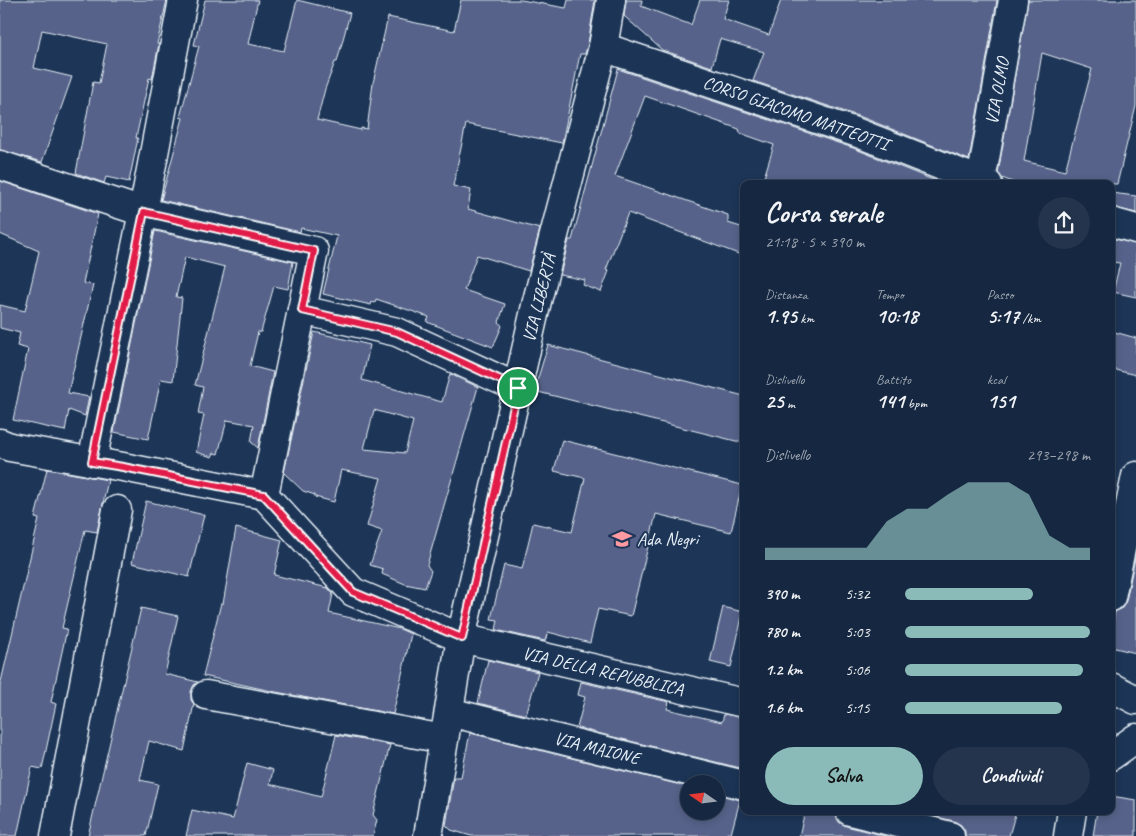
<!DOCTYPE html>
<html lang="it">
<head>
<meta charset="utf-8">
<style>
	:root { --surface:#162841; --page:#23344c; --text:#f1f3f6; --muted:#9ea6b1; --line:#35445a; --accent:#8bbbb9 }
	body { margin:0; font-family:Caveat,sans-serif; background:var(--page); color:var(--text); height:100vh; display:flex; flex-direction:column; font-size:19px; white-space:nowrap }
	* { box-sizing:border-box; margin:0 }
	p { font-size:16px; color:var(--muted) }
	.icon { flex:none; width:28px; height:28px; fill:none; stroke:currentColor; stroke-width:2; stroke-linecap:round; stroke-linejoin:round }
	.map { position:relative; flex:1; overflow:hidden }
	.panel { position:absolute; left:740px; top:180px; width:375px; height:635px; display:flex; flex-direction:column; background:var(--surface); border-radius:10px; box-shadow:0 2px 8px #0003,0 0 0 1px var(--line) }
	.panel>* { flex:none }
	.needle { width:32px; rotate:284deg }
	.controls { position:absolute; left:680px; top:775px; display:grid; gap:10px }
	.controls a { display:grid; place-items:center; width:45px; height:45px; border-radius:50%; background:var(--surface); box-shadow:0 2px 8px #0003,0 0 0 1px var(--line); font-size:25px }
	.pin { position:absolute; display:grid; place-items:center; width:42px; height:42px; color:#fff; margin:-21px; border:2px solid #fff; border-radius:50%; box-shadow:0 1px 5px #0007 }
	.round { display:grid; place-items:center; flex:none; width:52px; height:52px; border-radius:26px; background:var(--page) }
	.summary { display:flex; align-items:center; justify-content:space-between; height:85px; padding:0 25px }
	h1 { font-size:28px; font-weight:800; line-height:38px }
	.metrics { display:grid; grid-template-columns:repeat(3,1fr); gap:8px; height:85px; padding:5px 25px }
	.metrics div { display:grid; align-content:center }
	.metrics b { font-size:21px; font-weight:800 }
	.metrics small { font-size:14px; font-weight:400 }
	.metrics p { font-size:14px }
	.chart { height:140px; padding:10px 25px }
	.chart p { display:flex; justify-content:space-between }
	.chart svg { width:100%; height:90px; margin-top:5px; fill:var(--accent); opacity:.7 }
	.cta { display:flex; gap:10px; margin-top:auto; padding:10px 25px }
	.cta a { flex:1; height:58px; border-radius:30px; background:var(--accent); color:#111; font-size:20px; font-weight:800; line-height:58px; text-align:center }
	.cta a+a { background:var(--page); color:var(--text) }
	ul { padding:0 25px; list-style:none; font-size:16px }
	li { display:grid; grid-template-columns:80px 60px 1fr; align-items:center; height:38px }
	li i { height:12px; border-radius:6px; background:var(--accent) }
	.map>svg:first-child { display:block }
	.building { fill:#566289; stroke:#e8f1f8; fill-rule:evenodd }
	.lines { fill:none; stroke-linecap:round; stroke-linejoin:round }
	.street-casing { stroke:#e8f1f8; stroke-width:31 }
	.secondary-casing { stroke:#e8f1f8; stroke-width:31 }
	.street { stroke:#1d3557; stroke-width:28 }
	.secondary { stroke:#1d3557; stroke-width:28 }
	.route-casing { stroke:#fff; stroke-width:10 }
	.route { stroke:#e11d48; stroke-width:6 }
	.labels { text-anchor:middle; stroke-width:4; stroke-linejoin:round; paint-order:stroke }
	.street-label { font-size:18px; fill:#e8f1f8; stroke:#1d3557 }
	.poi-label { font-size:18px; fill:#e8f1f8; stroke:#1d3557; text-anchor:start }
</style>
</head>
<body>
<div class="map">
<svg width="1136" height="836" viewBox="0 0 1136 836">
	<rect width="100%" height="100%" fill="#1d3557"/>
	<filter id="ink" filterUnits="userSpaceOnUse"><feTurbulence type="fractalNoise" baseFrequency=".02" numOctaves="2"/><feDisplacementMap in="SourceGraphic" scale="10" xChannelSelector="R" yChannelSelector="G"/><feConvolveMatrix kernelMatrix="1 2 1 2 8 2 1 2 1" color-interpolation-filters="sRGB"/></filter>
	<g filter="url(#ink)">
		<!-- building -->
		<g class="building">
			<polygon points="0,0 167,0 157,44 159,44 152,79 149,78 136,138 138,138 129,182 106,177 104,183 76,173 93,82 99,83 107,44 42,30 34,68 72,77 42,162 0,150"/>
			<polygon points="205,0 258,0 248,44 284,51 297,0 350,13 337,62 335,62 325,89 317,120 361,130 361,128 367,129 373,83 388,17 454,31 461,0 521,0 566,8 568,0 595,0 588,44 585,54 580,54 562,143 466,124 453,186 471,190 468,209 540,229 529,271 477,255 464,290 505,304 499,322 502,326 493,347 427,322 429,317 376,299 375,303 372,302 371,305 323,294 337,236 301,228 300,232 161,200 183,118 180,117 199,46 194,45"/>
			<polygon points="626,0 642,0 641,6 691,25 700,0 729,0 723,19 769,35 781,0 997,0 969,160 864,118 753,81 764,52 720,39 712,67 662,50 624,16"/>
			<path d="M 1028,0 L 1136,0 L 1136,106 L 1117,184 L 1018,184 L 1002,178 L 998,173 ZM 1042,53 L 1092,69 L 1065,171 L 1024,161 Z"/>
			<polygon points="618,69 853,148 943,184 762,184 774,145 740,133 739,129 645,96 615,176 728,215 728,223 744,228 744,256 628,213 606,270 609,271 601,292 583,285 585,280 560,275 569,240 572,240"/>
			<polygon points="0,181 98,214 83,283 93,285 68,393 89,397 85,416 69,410 65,431 13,420 28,349 17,346 20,333 0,328 0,305 25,311 39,251 0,234"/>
			<polygon points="1111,193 1136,196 1136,213 1111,207"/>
			<polygon points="155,231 293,262 288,289 274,286 261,332 258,332 250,366 273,372 258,448 251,442 254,425 227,420 218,454 214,453 212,457 196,452 204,415 198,414 203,387 195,385 225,267 185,257 176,297 182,298 173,381 161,379 148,439 114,432"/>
			<polygon points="1111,238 1136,244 1136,297 1113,292 1120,263 1111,262"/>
			<polygon points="1111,331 1136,338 1136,375 1111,369"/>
			<path d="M 314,332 L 370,345 L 362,380 L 442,402 L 450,374 L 478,387 L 427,565 L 431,571 L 425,588 L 405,584 L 382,574 L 383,569 L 370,565 L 382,531 L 367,526 L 381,478 L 341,470 L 334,502 L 315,497 L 315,495 L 303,491 L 284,473 ZM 374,410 L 413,421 L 405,453 L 364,449 Z"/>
			<polygon points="548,345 744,396 744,443 534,391"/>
			<polygon points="562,440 742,485 731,532 656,514 631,616 598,609 590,643 548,632 545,641 496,630 498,620 491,619 504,565 522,569 533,523 572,532 585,478 554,471"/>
			<polygon points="47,469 108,480 97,532 85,530 62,628 67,629 51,702 56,704 42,769 32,767 17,836 0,836 0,686 39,519 35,518"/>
			<polygon points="146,501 204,515 189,577 132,563"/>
			<polygon points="236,528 282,540 274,575 328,588 333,594 329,613 400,629 411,634 393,714 276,692 203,676 221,603 223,604"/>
			<polygon points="1136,553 1136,653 1111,647 1111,634 1115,612 1122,608 1126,601"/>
			<polygon points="723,607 743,612 731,667 710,662"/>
			<polygon points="141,608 178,616 165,674 198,682 194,685 191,692 191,700 194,704 184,751 149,741 140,780 158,784 146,836 88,836"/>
			<polygon points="488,660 538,672 526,715 478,703"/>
			<polygon points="581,682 669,702 667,709 722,722 724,714 744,718 744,769 577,728 585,697 578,695"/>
			<polygon points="470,733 689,787 689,811 716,811 716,794 740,800 731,834 727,833 727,836 471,836 451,830 446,825 454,777 461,777"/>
			<polygon points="336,735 390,745 373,815 377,820 373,836 186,836 192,810 233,819 247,763 273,770 270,784 321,797"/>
			<polygon points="1111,796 1136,800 1136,836 1093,836 1097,811 1111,811"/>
			<polygon points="805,811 828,811 835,813 839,822 846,826 886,836 799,836"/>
			<polygon points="1016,811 1009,836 965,836 965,831 961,825 954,821 917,812"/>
		</g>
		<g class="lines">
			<defs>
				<g id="street">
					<polyline points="603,47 858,133 988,184"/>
					<polyline points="0,165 143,212 314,251 302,310 397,332 518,388"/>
					<polyline points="981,181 1013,0"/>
					<polyline points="1111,222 1136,229"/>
					<polyline points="0,443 10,447 123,467 264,495 353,592 461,638 744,703"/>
					<polyline points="92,462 143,212 183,0"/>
					<polyline points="264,495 302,310"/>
					<polyline points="1111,597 1136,476"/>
					<polyline points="1111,687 1136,700"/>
					<polyline points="206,695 444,739"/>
					<polyline points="449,712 744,785"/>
					<polyline points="1111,756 1136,738"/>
					<polyline points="850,811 950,836"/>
					<polyline points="55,836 117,510"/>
					<polyline points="1068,836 1072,811"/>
				</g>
				<polyline id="secondary" points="428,836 461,638 537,301 603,47 611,0"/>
			</defs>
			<!-- street casing -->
			<use href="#street" class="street-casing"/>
			<!-- secondary casing -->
			<use href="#secondary" class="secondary-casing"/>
			<!-- street -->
			<use href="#street" class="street"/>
			<!-- secondary -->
			<use href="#secondary" class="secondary"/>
		</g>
	</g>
	<g class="lines" filter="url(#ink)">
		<defs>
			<polygon id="route" points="144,212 314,251 302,310 397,332 518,388 462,638 353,592 264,495 123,467 92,462"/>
		</defs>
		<!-- route casing -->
		<use href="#route" class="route-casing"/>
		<!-- route -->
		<use href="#route" class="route"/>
	</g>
	<!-- icons -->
	<defs>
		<symbol id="school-bare" viewBox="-9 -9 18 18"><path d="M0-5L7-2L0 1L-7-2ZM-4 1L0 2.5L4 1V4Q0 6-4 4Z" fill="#ff9aa2" stroke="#1d3557" stroke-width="2.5" paint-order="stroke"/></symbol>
	</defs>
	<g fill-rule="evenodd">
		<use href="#school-bare" x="608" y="525" width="28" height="28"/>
	</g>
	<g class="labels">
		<!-- street labels -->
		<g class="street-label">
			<text transform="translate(997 91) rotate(-80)" y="6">VIA OLMO</text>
			<text transform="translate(796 113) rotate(19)" y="6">CORSO GIACOMO MATTEOTTI</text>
			<text transform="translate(539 298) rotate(-76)" y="6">VIA LIBERTÀ</text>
			<text transform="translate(603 671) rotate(13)" y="6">VIA DELLA REPUBBLICA</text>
			<text transform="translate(597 748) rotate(14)" y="6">VIA MAIONE</text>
		</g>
		<!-- poi labels -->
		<g class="poi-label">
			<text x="637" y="545">Ada Negri</text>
		</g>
	</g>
</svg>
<div class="controls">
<a><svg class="needle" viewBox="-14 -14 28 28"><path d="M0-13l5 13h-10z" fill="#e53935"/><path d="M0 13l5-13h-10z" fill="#9ea6b1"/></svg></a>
</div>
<div class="pin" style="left:518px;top:388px;background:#1e9e55"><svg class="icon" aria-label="arrive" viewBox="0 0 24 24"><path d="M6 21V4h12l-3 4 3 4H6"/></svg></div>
<section class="panel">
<div class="summary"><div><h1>Corsa serale</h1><p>21:18 · 5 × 390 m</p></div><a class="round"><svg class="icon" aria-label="share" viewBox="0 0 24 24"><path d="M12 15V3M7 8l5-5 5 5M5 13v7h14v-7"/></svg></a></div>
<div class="metrics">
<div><p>Distanza</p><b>1.95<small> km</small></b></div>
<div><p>Tempo</p><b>10:18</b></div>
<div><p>Passo</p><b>5:17<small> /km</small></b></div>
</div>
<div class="metrics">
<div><p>Dislivello</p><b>25<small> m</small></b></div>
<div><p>Battito</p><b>141<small> bpm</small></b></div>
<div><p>kcal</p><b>151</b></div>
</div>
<div class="chart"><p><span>Dislivello</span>293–298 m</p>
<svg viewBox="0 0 160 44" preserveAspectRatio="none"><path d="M0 44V38L10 38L20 38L30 38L40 38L50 38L60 25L70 19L80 19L90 12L100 6L110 6L120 6L130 12L140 32L150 38L160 38V44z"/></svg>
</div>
<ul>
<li><b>390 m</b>5:32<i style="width:69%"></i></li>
<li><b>780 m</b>5:03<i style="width:100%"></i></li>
<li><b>1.2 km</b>5:06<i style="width:96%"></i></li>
<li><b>1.6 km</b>5:15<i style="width:85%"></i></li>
</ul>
<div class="cta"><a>Salva</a><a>Condividi</a></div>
</section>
</div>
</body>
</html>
